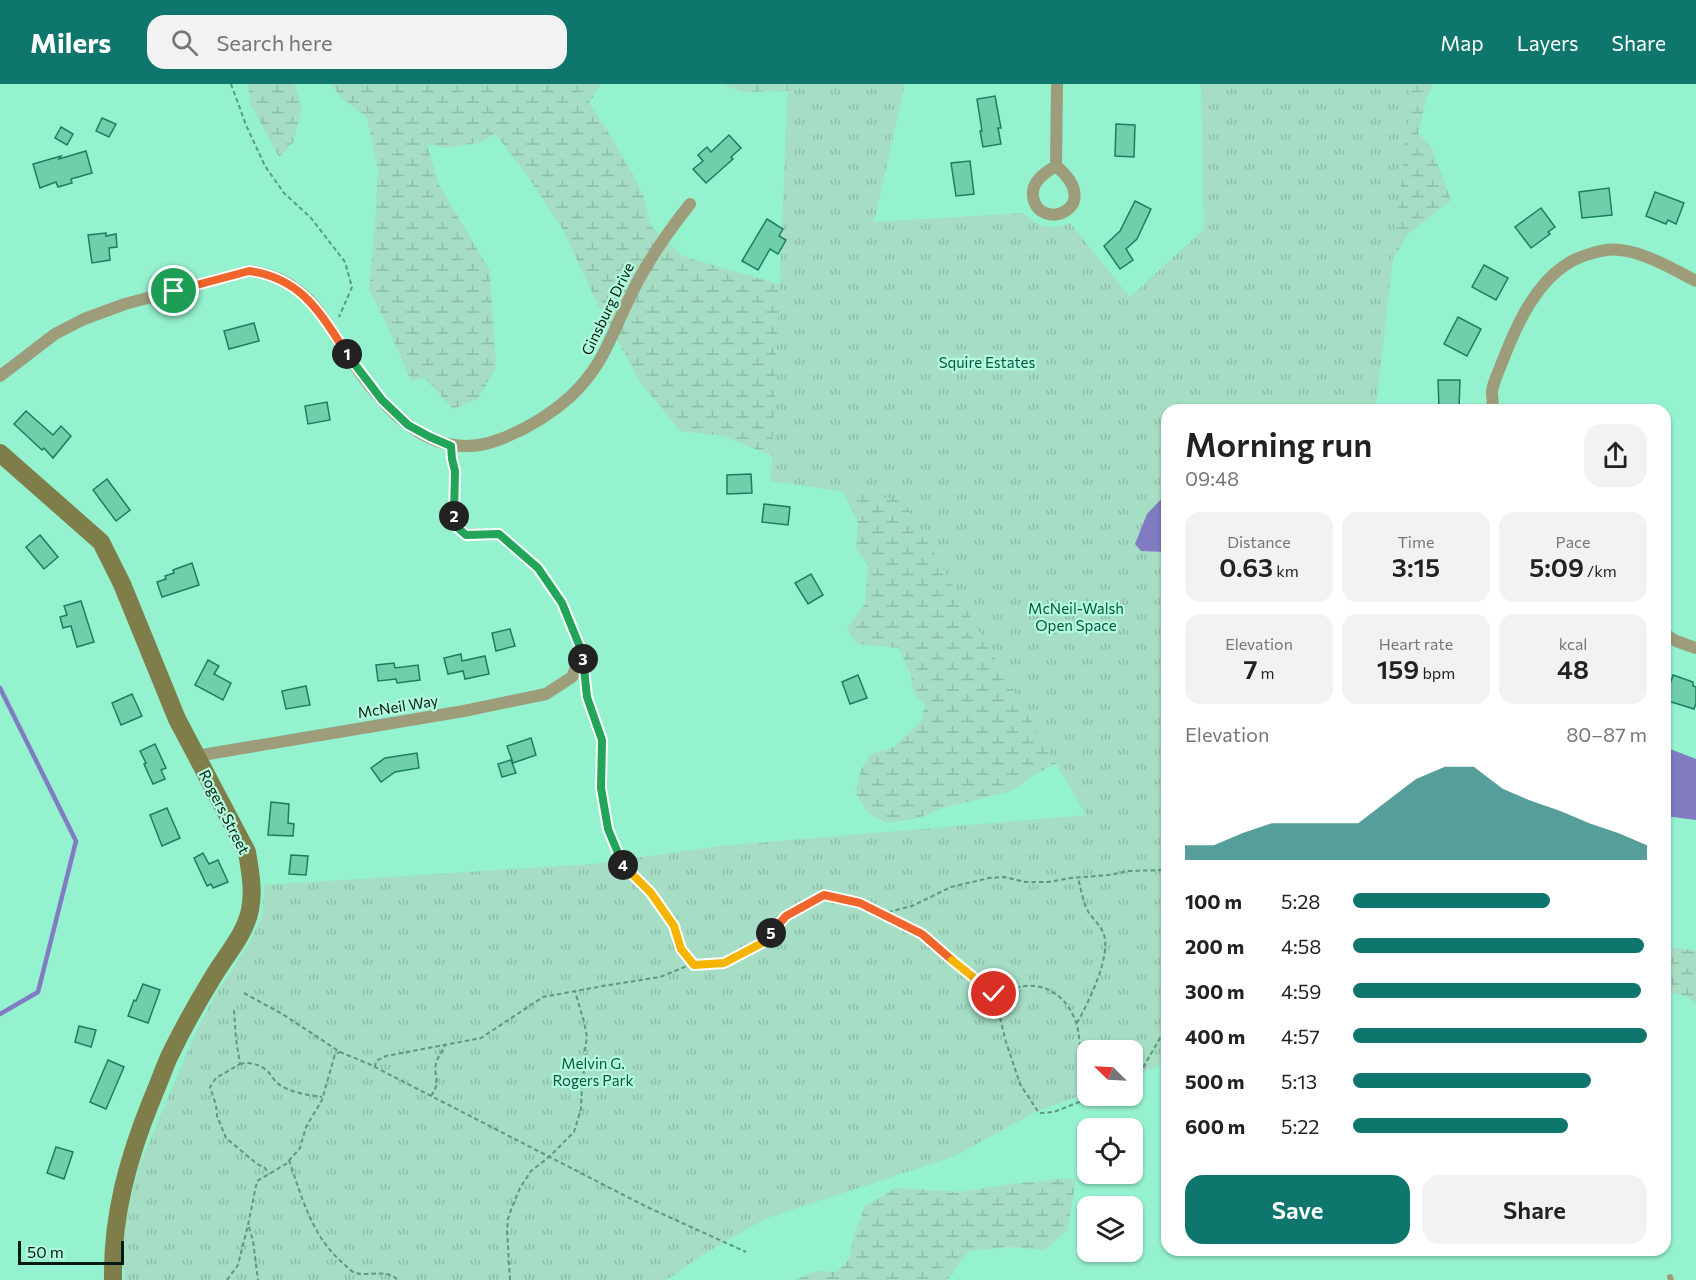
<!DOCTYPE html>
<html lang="en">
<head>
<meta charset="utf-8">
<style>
	:root { --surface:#fff; --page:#f2f2f2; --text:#222; --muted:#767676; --accent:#0f766e }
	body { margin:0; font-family:Commissioner,sans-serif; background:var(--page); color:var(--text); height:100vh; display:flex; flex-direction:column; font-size:22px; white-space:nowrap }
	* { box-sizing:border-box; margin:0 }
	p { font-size:20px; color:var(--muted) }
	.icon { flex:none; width:33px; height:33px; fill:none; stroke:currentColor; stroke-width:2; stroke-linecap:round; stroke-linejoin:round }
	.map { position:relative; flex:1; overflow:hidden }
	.panel { position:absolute; left:1161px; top:320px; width:510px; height:852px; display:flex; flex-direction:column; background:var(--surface); border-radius:18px; box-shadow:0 2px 4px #0004 }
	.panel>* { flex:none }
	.needle { width:39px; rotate:294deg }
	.tools { position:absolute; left:1077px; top:956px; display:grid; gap:12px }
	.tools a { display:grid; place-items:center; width:66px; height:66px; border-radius:12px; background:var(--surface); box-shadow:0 2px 4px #0004; font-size:30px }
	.scale { position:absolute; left:18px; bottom:15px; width:106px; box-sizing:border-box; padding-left:6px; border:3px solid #001c12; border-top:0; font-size:16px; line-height:21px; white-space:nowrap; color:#001c12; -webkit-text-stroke:4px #b3fbdd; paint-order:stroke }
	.pin { position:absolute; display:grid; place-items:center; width:51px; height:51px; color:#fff; margin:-26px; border:3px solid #fff; border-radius:50%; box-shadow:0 2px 6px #0007 }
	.km { position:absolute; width:30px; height:30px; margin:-15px; border-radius:50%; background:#222; color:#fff; font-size:16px; line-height:30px; text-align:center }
	.round { display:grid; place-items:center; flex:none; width:63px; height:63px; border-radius:18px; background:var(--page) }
	.head { display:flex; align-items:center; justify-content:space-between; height:102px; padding:0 24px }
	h1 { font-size:33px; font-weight:600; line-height:45px }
	.figures { display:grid; grid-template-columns:repeat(3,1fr); gap:9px; height:102px; padding:6px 24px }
	.figures div { display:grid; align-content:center; border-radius:15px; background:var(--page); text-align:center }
	.figures b { font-size:26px; font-weight:600 }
	.figures small { font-size:16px; font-weight:400 }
	.figures p { font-size:16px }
	.chart { height:168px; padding:12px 24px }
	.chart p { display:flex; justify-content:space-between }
	.chart svg { width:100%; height:108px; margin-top:6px; fill:var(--accent); opacity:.7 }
	.cta { display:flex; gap:12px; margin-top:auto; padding:12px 24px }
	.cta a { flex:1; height:69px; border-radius:18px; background:var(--accent); color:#fff; font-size:24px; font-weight:600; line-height:69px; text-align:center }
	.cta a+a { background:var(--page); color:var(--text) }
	ul { padding:0 24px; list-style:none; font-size:20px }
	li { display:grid; grid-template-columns:96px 72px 1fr; align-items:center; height:45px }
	li i { height:15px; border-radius:8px; background:var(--accent) }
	header { display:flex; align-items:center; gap:36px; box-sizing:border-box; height:84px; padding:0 30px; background:var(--accent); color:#fff }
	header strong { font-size:28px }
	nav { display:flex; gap:33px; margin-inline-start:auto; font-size:21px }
	.search { width:420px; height:54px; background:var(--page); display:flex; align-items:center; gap:15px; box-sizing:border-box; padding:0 21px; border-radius:18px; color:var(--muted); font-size:22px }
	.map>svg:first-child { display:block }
	.wetland { fill:url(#wetland-marsh) }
	.park { fill:url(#park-tufts) }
	.water { fill:#817bc1 }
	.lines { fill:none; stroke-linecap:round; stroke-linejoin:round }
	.stream { stroke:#817bc1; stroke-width:4.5 }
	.building { fill:#71ceab; stroke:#188061; stroke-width:1.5 }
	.path { stroke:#589b81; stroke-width:2; stroke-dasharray:4.5 3; stroke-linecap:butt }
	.lane { stroke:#9d9d7c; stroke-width:6 }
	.street { stroke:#9d9d7c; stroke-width:12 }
	.secondary { stroke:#7f7e4b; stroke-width:18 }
	.split-1-casing { stroke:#fff; stroke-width:12 }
	.split-2-casing { stroke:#fff; stroke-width:12 }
	.split-3-casing { stroke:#fff; stroke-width:12 }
	.split-4-casing { stroke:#fff; stroke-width:12 }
	.split-5-casing { stroke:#fff; stroke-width:12 }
	.split-6-casing { stroke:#fff; stroke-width:12 }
	.split-7-casing { stroke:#fff; stroke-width:12 }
	.split-1 { stroke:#f0652b; stroke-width:8 }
	.split-2 { stroke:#22a559; stroke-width:8 }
	.split-3 { stroke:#22a559; stroke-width:8 }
	.split-4 { stroke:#22a559; stroke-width:8 }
	.split-5 { stroke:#f5b400; stroke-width:8 }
	.split-6 { stroke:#f0652b; stroke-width:8 }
	.split-7 { stroke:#f5b400; stroke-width:8 }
	.labels { text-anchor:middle; stroke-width:4.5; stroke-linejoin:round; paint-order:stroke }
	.street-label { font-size:15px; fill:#001c12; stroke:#b3fbdd }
	.park-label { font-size:15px; fill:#075740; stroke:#b3fbdd }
</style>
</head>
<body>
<header>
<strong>Milers</strong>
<div class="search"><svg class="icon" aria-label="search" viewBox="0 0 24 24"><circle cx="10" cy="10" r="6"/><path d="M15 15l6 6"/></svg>Search here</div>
<nav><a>Map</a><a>Layers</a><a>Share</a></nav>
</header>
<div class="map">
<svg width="1696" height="1196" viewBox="0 0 1696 1196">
	<defs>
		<pattern id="wetland-marsh" width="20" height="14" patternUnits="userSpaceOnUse" patternTransform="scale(1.5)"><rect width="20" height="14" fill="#a5ddc5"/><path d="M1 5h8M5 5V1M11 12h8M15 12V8" fill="none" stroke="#8cbda8"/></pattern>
		<pattern id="park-tufts" width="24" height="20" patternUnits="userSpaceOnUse" patternTransform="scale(1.5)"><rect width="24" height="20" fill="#a5ddc5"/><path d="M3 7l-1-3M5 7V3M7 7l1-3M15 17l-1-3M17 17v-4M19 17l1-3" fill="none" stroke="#8cbda8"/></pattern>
	</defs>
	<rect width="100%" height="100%" fill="#95f2ce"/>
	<!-- wetland -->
	<g class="wetland">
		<polygon points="248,0 294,0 302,24 293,58 279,73 250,19"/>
		<polygon points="332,0 601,0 589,19 612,54 643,110 650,141 682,172 789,203 1137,225 1329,0 1434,0 1427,12 1418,49 1432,65 1451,116 1408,150 1378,201 1167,326 1063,676 1034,691 1009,708 949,722 915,735 886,739 867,728 855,708 861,685 871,670 894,663 921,637 925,621 913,608 911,592 899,564 857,560 847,545 865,519 868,481 856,464 858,439 829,377 773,372 723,352 680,347 641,299 598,221 563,146 529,94 495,49 483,58 446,64 427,60 439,101 490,187 496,283 478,315 453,325 425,294 411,297 384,235 369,206 375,138 378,85 367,34 339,11"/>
		<polygon points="723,0 789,0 788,7 743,8"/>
		<polygon points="1665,862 1696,867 1696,919 1686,912 1665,908"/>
		<polygon points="1062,1095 1076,1095 1068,1146 1044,1166 1009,1163 969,1167 947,1196 795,1196 817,1187 837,1188 849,1175 854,1151 865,1122 896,1104 960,1108 1010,1100"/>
	</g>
	<!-- park -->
	<path class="park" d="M 788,0 L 905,0 L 874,138 L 1024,129 C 1037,143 1052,147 1070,139 L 1130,213 L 1204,145 L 1201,0 L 1409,0 L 1408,37 L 1376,325 L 1167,326 L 1167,979 L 1133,992 L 1132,966 L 1088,966 L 1087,1009 L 1035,1028 L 955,1072 L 765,1135 L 700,1172 L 667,1196 L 125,1196 L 123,1176 L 127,1132 L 139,1082 L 196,948 L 216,910 L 248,861 L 262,833 L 265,801 L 592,780 L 720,762 L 1086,731 L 903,416 L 771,397 Z"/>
	<!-- water -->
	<g class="water">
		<polygon points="1167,409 1167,470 1165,468 1141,467 1135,460 1147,430"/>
		<polygon points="1665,663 1696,675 1696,736 1665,732"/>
	</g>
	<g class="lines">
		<!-- stream -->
		<polyline class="stream" points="0,604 76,757 38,908 0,930"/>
	</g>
	<!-- building -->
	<g class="building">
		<polygon points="995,12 1001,44 998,44 1001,60 983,63 980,47 982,47 977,15"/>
		<polygon points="102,34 116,40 109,53 96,47"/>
		<polygon points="1116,40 1135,41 1134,73 1115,72"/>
		<polygon points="61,43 73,50 67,61 55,54"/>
		<polygon points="729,51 741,64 731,73 733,75 706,99 693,85 703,77 698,71 707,63 711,68"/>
		<polygon points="86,67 92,89 71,95 72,99 58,103 56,98 40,104 33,80 61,72 59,75"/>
		<polygon points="970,77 974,110 956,112 951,79"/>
		<polygon points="1609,104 1612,131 1582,134 1579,108"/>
		<polygon points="1655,108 1684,119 1676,140 1668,136 1666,140 1646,132"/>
		<polygon points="1135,117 1151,125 1137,155 1126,165 1133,176 1120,185 1104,162 1120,147"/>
		<polygon points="1541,124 1555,143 1548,148 1550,150 1531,164 1515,143"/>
		<polygon points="767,135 783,145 779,152 786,156 778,170 770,165 758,186 742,177"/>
		<polygon points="106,149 106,152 116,150 117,163 109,164 110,176 92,179 88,151"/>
		<polygon points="1484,181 1508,194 1496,216 1472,203"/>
		<polygon points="1458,233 1481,245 1467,272 1444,260"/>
		<polygon points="254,239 259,257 229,265 224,247"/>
		<polygon points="1438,296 1460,296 1459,323 1454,326 1444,326 1439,323"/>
		<polygon points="327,318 330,336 308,340 305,322"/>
		<polygon points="26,327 53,351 61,342 71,352 53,374 44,364 42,366 14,340"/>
		<polygon points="751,390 752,409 727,410 727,391"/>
		<polygon points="107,395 130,426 116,437 93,406"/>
		<polygon points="764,420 790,423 788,441 762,438"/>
		<polygon points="40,451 58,473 44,485 26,463"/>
		<polygon points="192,479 199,501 162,513 157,498 166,495 165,492 174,489 173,486"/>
		<polygon points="811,490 823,511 808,520 795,499"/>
		<polygon points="81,517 94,558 77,563 71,542 63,544 60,533 67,531 64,522"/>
		<polygon points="510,545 515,562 496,567 492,549"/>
		<polygon points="461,570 462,577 485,572 489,590 465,595 463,587 448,590 444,574"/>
		<polygon points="208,576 219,582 214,590 231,599 223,616 195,601"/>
		<polygon points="394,579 395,584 418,581 420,596 397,599 396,595 378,597 376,581"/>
		<polygon points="858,591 867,614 850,620 842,598"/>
		<polygon points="1673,591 1693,598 1693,602 1696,603 1696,619 1694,625 1665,616"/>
		<polygon points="306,602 310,621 286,625 282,607"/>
		<polygon points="132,610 142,632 121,641 112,619"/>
		<polygon points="531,654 536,671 513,679 507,662"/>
		<polygon points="155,660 166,684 161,686 165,695 153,700 144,680 146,679 140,667"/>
		<polygon points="417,669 419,684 395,688 381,698 371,684 385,674"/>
		<polygon points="511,676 516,689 502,693 498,680"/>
		<polygon points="271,718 289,720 288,739 294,740 293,752 268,751"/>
		<polygon points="167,724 180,754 162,762 150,731"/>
		<polygon points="203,769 209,780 218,776 228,798 213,804 211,800 207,802 194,774"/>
		<polygon points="291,771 308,772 306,791 289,790"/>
		<polygon points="143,900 160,906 148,939 128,932 134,916 136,917"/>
		<polygon points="79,942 96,946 91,963 75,958"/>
		<polygon points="108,976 124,983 106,1025 90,1018"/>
		<polygon points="56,1063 73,1068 64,1095 47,1089"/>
	</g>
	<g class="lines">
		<!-- path -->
		<g class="path">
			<polyline points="231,0 246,41 265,82 284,109 311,134 345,178 352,203 339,233"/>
			<polyline points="452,374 455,387 454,437 457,443 466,451 499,450 538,484 562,519 577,556"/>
			<polyline points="585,596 587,613 602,656 601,704 608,745 623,782 651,809 674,842 681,865 694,881"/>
			<polyline points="881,830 912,822 951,803 989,794 1004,793 1025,798 1048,798 1071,794 1109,791 1128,787 1167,786"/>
			<polyline points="244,909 284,931 340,968 369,980 645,1122 746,1168"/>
			<path d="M 994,910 C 1005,909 1015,903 1025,902 C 1053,899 1073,921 1078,946 C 1080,958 1080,971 1088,982"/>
			<polyline points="234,926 236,955 240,980 216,994 210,1003 216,1021 217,1032 226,1054 257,1080 265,1084 269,1090"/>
			<path d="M 1077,939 C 1088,919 1113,870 1103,848 C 1100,841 1093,835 1089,829 C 1083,819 1081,805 1078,794"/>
			<path d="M 240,980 C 250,977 263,981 270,990 C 273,994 276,999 280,1001 C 292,1009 308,1011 322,1013"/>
			<polyline points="375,983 376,977 386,972 481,954 543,913 603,902 660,893 687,882 724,879 762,859 786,832 824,811 860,819 922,850 994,910 1006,958 1020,1000 1039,1029 1054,1028 1097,1011"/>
			<polyline points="1132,993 1141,987 1167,942"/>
			<path d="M 431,1012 C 442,997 433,993 436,979 C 438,972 443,967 445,960"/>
			<path d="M 289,1076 C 302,1114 312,1153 344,1180 C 347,1183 351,1187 355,1189 C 370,1193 385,1184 398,1196"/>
			<polyline points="249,1143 253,1157 258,1196"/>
			<polyline points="227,1196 238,1181 248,1141 257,1097 286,1080 300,1064 306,1043 322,1016 335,970 340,968"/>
			<polyline points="510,1196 507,1147 508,1135 512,1123 520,1104 531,1087 549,1073 574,1048 581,1025 582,999 586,973 585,966 587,953 584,938 575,907"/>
		</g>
		<!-- lane -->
		<polyline class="lane" points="1670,1193 1671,1196"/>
		<!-- street -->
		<g class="street">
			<path d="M 1056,82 C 1106,123 1040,150 1033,113 C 1031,98 1044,89 1056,82 Z"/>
			<polyline points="1056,82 1057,0"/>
			<path d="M 0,292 L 55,250 L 84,235 L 125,220 L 249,187 C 267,189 285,196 299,207 C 317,220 329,243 341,261 C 376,314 425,383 498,356 C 525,346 549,332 571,312 C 605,280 611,250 631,211 C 647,177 667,149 690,120"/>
			<path d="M 1493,326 C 1493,320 1492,313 1492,307 C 1493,299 1498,289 1501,281 C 1514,247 1532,204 1564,182 C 1575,174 1592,168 1606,166 C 1635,162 1671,184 1696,197"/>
			<polyline points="1665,550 1676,557 1696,564"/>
			<polyline points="196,672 464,627 546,610 572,593 582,568"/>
		</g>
		<!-- secondary -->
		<path class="secondary" d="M 0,369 L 101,458 L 122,500 L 177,635 L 247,768 C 250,787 254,806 250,826 C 245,851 225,872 213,893 C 197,919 182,946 169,973 C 163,987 158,1001 152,1015 C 128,1074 112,1132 113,1196"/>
	</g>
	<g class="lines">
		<defs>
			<path id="split-1" d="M 174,207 L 249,187 C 302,194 321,230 347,270"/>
			<polyline id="split-2" points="347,270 382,316 408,341 430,353 451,362 452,375 455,387 454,432"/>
			<polyline id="split-3" points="454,432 457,443 466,451 499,450 538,484 562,519 582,568 583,575"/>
			<polyline id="split-4" points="583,575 587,613 602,656 601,704 608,745 623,781"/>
			<polyline id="split-5" points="623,781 651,809 674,842 681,865 694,881 724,879 762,859 771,849"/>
			<polyline id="split-6" points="771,849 786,832 824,811 860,819 922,850 952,876"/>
			<polyline id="split-7" points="952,876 994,910"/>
		</defs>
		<!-- split-1 casing -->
		<use href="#split-1" class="split-1-casing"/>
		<!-- split-2 casing -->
		<use href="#split-2" class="split-2-casing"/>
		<!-- split-3 casing -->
		<use href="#split-3" class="split-3-casing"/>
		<!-- split-4 casing -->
		<use href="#split-4" class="split-4-casing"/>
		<!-- split-5 casing -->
		<use href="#split-5" class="split-5-casing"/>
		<!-- split-6 casing -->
		<use href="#split-6" class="split-6-casing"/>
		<!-- split-7 casing -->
		<use href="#split-7" class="split-7-casing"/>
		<!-- split-1 -->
		<use href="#split-1" class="split-1"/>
		<!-- split-2 -->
		<use href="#split-2" class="split-2"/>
		<!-- split-3 -->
		<use href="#split-3" class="split-3"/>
		<!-- split-4 -->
		<use href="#split-4" class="split-4"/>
		<!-- split-5 -->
		<use href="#split-5" class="split-5"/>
		<!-- split-6 -->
		<use href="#split-6" class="split-6"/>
		<!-- split-7 -->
		<use href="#split-7" class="split-7"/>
	</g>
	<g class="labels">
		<!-- street labels -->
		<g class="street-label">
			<text transform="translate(608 225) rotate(-64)" y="5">Ginsburg Drive</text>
			<text transform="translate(398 623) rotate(-9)" y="5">McNeil Way</text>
			<text transform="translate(224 728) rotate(63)" y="5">Rogers Street</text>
		</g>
		<!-- park labels -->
		<g class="park-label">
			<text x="987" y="284">Squire Estates</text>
			<text x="1076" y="530">McNeil-Walsh<tspan x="1076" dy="17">Open Space</tspan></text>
			<text x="593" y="985">Melvin G.<tspan x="593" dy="17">Rogers Park</tspan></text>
		</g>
	</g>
</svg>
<div class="tools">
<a><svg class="needle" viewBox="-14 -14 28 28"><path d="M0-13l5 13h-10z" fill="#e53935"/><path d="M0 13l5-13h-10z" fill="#767676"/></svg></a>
<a><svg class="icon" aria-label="locate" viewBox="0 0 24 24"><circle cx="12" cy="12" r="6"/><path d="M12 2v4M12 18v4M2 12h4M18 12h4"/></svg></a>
<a><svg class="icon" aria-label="layers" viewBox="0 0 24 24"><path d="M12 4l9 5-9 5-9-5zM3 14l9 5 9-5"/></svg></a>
</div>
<div class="scale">50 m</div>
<div class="pin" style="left:174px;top:207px;background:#1e9e55"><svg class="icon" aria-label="arrive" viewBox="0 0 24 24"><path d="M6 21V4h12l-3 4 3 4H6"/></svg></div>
<div class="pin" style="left:994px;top:910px;background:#d93025"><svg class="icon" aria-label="check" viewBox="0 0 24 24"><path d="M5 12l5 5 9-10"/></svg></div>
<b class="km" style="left:347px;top:270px">1</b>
<b class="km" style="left:454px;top:432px">2</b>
<b class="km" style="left:583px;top:575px">3</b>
<b class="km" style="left:623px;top:781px">4</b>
<b class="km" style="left:771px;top:849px">5</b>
<section class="panel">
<div class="head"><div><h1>Morning run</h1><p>09:48</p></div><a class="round"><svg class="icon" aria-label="share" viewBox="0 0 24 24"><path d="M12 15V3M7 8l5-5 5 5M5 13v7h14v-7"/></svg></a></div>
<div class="figures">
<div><p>Distance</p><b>0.63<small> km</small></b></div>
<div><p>Time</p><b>3:15</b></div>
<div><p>Pace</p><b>5:09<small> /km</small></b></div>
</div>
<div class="figures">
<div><p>Elevation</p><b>7<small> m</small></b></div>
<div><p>Heart rate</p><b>159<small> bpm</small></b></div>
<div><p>kcal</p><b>48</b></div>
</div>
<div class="chart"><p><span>Elevation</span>80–87 m</p>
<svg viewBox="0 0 160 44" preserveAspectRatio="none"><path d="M0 44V38L10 38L20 33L30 29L40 29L50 29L60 29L70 20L80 11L90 6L100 6L110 15L120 20L130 24L140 29L150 33L160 38V44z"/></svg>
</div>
<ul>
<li><b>100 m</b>5:28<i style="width:67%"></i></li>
<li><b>200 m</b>4:58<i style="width:99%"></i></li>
<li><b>300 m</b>4:59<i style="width:98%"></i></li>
<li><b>400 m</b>4:57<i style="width:100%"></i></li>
<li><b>500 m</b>5:13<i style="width:81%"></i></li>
<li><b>600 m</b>5:22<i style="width:73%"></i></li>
</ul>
<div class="cta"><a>Save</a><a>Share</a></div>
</section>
</div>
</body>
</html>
